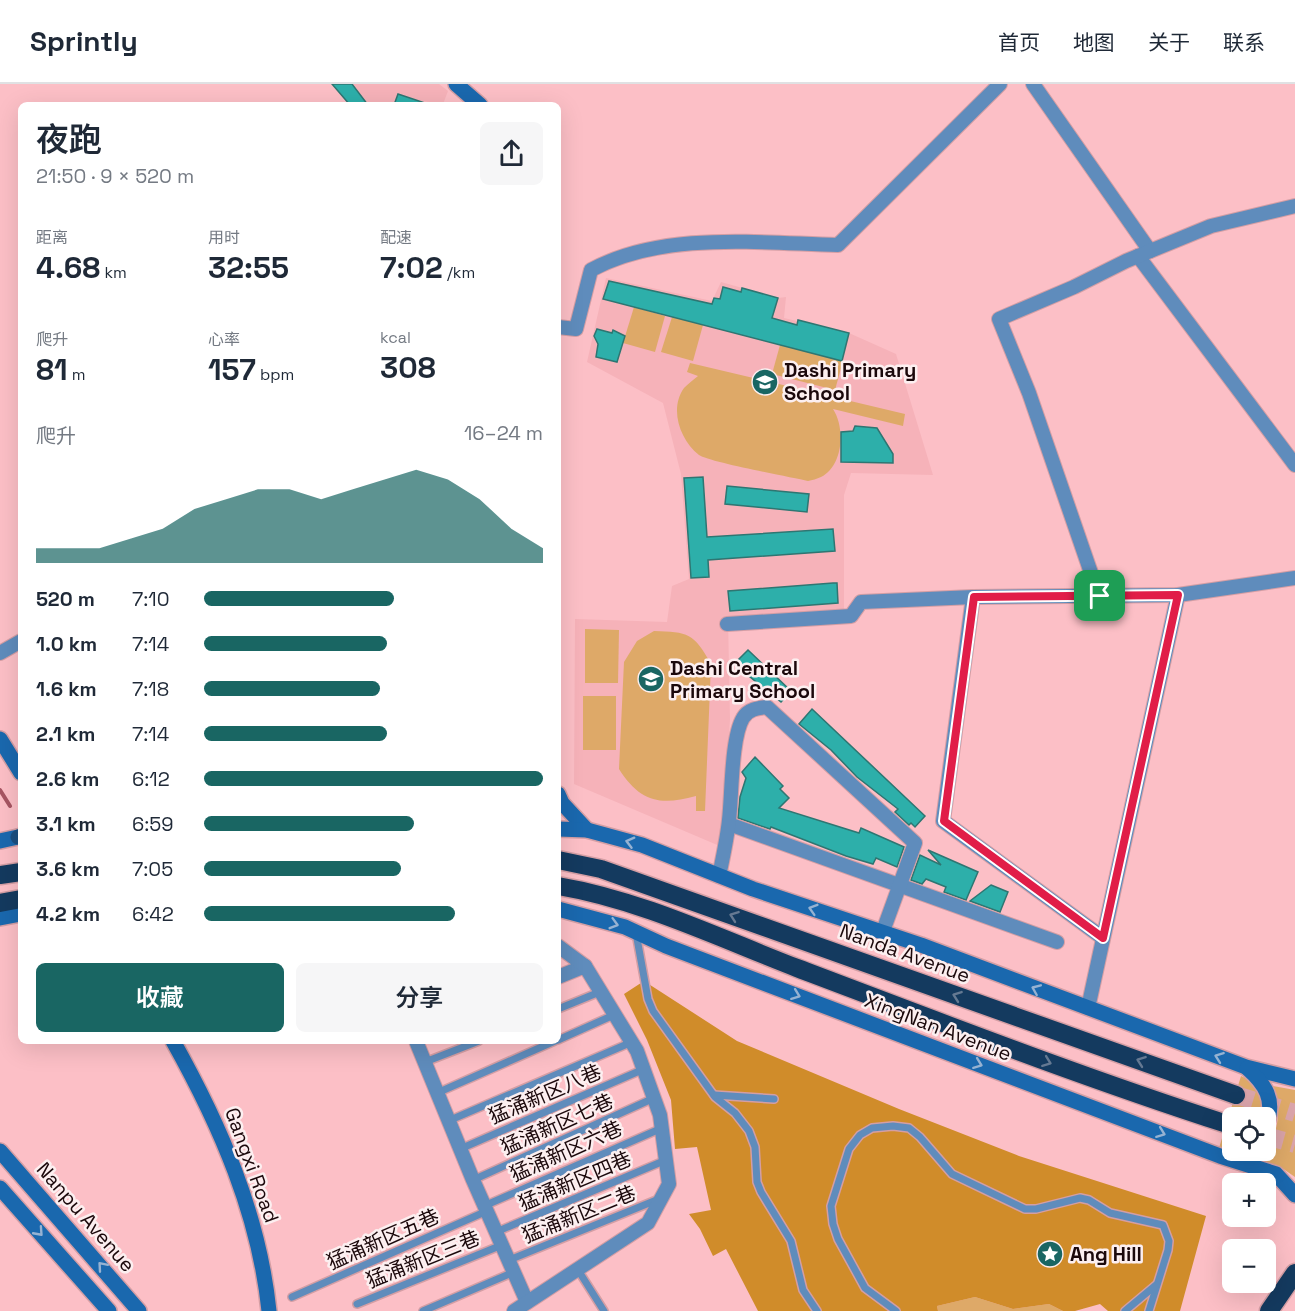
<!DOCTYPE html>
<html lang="zh">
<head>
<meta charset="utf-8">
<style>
	:root { --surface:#fff; --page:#f6f6f7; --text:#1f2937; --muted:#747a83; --line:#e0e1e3; --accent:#196663 }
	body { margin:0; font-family:"Space Grotesk","Noto Sans SC",sans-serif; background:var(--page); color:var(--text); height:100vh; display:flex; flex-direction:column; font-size:22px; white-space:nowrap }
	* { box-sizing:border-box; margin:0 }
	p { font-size:20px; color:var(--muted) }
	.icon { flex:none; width:33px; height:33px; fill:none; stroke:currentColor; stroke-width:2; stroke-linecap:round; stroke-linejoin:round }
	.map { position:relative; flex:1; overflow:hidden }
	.details { position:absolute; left:18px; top:18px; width:543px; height:942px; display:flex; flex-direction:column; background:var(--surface); border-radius:9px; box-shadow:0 6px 24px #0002 }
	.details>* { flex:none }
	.controls { position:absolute; left:1222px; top:1023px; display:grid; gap:12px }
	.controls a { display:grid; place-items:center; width:54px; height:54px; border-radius:9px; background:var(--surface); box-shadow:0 6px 24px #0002; font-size:30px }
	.pin { position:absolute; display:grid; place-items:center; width:51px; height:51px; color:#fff; margin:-26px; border-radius:12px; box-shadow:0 3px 9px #0006 }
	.round { display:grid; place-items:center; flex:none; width:63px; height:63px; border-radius:9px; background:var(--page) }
	.headline { display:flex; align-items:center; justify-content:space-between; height:102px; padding:0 18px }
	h1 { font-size:33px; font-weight:600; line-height:45px }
	.stats { display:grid; grid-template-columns:repeat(3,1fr); gap:9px; height:102px; padding:6px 18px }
	.stats div { display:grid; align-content:center }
	.stats b { font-size:30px; font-weight:600 }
	.stats small { font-size:16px; font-weight:400 }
	.stats p { font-size:16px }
	.chart { height:168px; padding:12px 18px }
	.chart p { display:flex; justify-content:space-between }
	.chart svg { width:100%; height:108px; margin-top:6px; fill:var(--accent); opacity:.7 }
	.button { display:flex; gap:12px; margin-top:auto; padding:12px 18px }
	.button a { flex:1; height:69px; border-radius:9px; background:var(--accent); color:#fff; font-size:24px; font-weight:600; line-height:69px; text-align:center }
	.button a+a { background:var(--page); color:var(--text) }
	ul { padding:0 18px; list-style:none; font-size:20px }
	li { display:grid; grid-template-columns:96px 72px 1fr; align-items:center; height:45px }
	li i { height:15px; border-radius:8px; background:var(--accent) }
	header { display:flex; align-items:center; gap:36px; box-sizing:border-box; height:84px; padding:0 30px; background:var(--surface); border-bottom:2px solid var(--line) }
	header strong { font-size:28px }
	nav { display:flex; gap:33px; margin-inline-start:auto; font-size:21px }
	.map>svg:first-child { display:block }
	.built { fill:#f6b2b9 }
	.green { fill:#dea968 }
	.forest { fill:#d08c2a }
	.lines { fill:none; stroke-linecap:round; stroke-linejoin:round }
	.stream { stroke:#a75562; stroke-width:4 }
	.building { fill:#2dafaa; stroke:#2e7672; stroke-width:1.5 }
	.highway-tunnel { stroke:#daa4aa; stroke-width:18; stroke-dasharray:18 9; stroke-linecap:butt }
	.lane-casing { stroke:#d49ea4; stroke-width:10 }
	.street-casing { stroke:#d49ea4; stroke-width:16 }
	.secondary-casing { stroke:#d49ea4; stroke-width:18 }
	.primary-casing { stroke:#d49ea4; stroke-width:18 }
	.highway-casing { stroke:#d49ea4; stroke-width:21 }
	.lane { stroke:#5f8cbc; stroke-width:7 }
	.street { stroke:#5f8cbc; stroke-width:14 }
	.secondary { stroke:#1a68ae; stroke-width:15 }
	.primary { stroke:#1b4f81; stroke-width:15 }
	.highway { stroke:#143a5f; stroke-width:18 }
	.oneway { stroke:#96b2d2 }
	.oneway2 { stroke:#657992 }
	.route-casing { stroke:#fff; stroke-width:12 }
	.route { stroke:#e11d48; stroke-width:8 }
	.labels { text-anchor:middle; stroke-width:5; stroke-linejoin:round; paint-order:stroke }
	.poi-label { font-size:20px; font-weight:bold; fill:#1b080b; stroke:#fceff0; text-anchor:start }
	.street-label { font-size:20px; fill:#1b080b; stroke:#fceff0 }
</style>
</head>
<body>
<header>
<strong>Sprintly</strong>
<nav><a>首页</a><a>地图</a><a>关于</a><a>联系</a></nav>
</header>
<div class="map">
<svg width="1295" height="1227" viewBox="0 0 1295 1227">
	<rect width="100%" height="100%" fill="#fcbfc6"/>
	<!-- built -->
	<g class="built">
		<polygon points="338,0 439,0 448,7 443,20 416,16 414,21 347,21 349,19 335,4"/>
		<polygon points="606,194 712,217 721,198 778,214 786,213 784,234 849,249 896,270 933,391 851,389 844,411 844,526 728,534 730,635 722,763 574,700 575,535 667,538 672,502 689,495 681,390 663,319 587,278"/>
	</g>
	<!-- green -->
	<g class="green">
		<polygon points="634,223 665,232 655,268 623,259"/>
		<polygon points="672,233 703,241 693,277 661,268"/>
		<polygon points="780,261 843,277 835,306 772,290"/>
		<path d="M 690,279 L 905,330 L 903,342 L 833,325 C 845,343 844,381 821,393 C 817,395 812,396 808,397 C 790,393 709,378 699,371 C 680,356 669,325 684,304 C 688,300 693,296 698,292 L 687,288 Z"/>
		<polygon points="585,545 619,546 618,599 585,599"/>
		<path d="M 654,547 C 688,548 694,549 711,580 L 705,727 L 696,727 L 696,712 C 660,722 640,718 619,685 L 624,578 L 637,557 Z"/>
		<rect x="583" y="612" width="33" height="54"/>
		<path d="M 1241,992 C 1264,1003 1264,1009 1261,1033 L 1233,1034 L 1233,1065 L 1219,1064 Z"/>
		<path d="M 1273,1002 L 1295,1006 L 1295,1093 L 1282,1084 L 1250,1075 L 1261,1067 L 1266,1066 L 1266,1062 C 1281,1049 1280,1018 1273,1002 Z"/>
		<polygon points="975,1213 1013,1225 1049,1220 1063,1227 938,1227 937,1222"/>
	</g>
	<!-- forest -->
	<polygon class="forest" points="644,897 737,957 899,1025 1019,1072 1206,1132 1180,1227 1108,1227 1100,1220 1075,1227 1063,1227 1049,1220 1013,1225 975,1213 937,1222 938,1227 758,1227 726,1165 713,1172 700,1145 689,1130 711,1126 697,1063 675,1065 671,1016 647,956 624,910"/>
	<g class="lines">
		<!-- stream -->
		<polyline class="stream" points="0,706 10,722"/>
	</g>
	<!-- building -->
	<g class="building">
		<polygon points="332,0 352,0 368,21 350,21"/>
		<polygon points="398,10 425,19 425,21 394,21"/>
		<polygon points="609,197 712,220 714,214 720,215 723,203 741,208 742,204 778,214 772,234 797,241 798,236 849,249 842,277 603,215"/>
		<polygon points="597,245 612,249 613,246 625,252 617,278 596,273 598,260 594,252"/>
		<polygon points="855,342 877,344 893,370 893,379 841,378 841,348 853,347"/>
		<polygon points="703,393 707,453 833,445 835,467 708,476 709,493 691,494 684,394"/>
		<polygon points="727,402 809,410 807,428 725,420"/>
		<polygon points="833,499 837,499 838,519 730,527 728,507"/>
		<polygon points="748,566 791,607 781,618 734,580"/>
		<polygon points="812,625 925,732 915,743 911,739 909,741 895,728 898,725 857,693 831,666 799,640"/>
		<polygon points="755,673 783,702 780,705 789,714 779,724 859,749 861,744 904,763 897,783 876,774 873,780 846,772 771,743 770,745 738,734 740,713 746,694 742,688"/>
		<polygon points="928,766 978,788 966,816 944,808 946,803 926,795 922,800 911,796 920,771 941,781"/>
		<polygon points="991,801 1008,808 1000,828 970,817"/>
	</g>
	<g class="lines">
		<!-- highway-tunnel -->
		<g class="highway-tunnel">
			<polyline points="1236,1011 1295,1029"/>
			<polyline points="1266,1052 1295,1060"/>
		</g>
		<defs>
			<g id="lane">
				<polyline points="636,849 648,915 653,927 715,1013 735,1029 749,1047 755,1063 757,1098 761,1108 791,1157 803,1206 817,1227"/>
				<polyline points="558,925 602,907"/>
				<polyline points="558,956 616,930"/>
				<polyline points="425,978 479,957"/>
				<polyline points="437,1009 555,957"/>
				<polyline points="714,1011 774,1015"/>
				<polyline points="448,1037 632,958"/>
				<polyline points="460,1065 644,985"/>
				<polyline points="473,1096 654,1014"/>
				<polyline points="484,1122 662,1044"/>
				<polyline points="496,1148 666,1076"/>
				<polyline points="509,1176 659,1115"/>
				<polyline points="578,1186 604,1227"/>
				<polyline points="292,1213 487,1127"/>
				<polyline points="357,1220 502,1161"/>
				<polyline points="423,1227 514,1188"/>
				<polyline points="896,1227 865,1204 838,1155 833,1140 831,1122 849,1065 860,1051 872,1044 893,1042 909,1044 920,1053 952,1090 1025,1125 1036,1125 1080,1114 1089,1116 1110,1129 1163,1141 1169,1157 1168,1166 1149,1227"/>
				<polyline points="1125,1227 1156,1201"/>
			</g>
			<g id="street">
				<polyline points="1033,0 1150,167"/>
				<polyline points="1138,172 1295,381"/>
				<path d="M 558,243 L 576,245 L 591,186 C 663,147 759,159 838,161 L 1000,0"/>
				<polyline points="1099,512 1029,309 999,235 1074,203 1126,177 1211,142 1295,122"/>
				<polyline points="973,513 943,737 1103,854"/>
				<polyline points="727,540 851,532 861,518 973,513 1178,511 1295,494"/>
				<polyline points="0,569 21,557"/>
				<polyline points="729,740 1057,858"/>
				<path d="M 719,792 C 723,773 727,755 729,736 C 732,712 731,654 743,634 C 748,625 758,624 767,623 L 915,759 L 883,847"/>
				<polyline points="558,893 585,882"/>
				<polyline points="1088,924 1178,511"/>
				<polyline points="416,957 473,1096 527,1218"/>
				<polyline points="514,1227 648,1139 669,1100 660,1031 637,967 585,882 558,862"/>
			</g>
			<g id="secondary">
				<polyline points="456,0 480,21"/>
				<polyline points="0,655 21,689"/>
				<polyline points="558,710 562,719 587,746"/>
				<polyline points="558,745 587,746 642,761 753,805 921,861 1246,983 1295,995"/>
				<polyline points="0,757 18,753"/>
				<polyline points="558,825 625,843 666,862 1220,1072 1276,1090 1295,1111"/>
				<polyline points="0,834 21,830"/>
				<path d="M 173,957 C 220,1041 259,1130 269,1227"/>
				<path d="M 1247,984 C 1265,1000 1276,1016 1266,1041"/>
				<polyline points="0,1067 139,1227"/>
				<polyline points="0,1104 109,1227"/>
			</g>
			<polyline id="primary" points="18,753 21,752"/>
			<g id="highway">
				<polyline points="558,776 601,785 1236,1011"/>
				<polyline points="0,791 21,788"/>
				<path d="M 558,802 C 641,816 719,854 797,884 C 940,938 1082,993 1227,1040"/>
				<polyline points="0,819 21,815"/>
				<polyline points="1269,1227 1295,1189"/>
			</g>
		</defs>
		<!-- lane casing -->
		<use href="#lane" class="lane-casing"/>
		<!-- street casing -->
		<use href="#street" class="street-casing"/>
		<!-- secondary casing -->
		<use href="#secondary" class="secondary-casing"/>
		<!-- primary casing -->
		<use href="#primary" class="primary-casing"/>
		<!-- highway casing -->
		<use href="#highway" class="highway-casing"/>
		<!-- lane -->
		<use href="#lane" class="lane"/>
		<!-- street -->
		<use href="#street" class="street"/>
		<!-- secondary -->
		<use href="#secondary" class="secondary"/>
		<!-- primary -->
		<use href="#primary" class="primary"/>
		<!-- highway -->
		<use href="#highway" class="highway"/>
	</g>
	<!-- one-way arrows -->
	<defs><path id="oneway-chevron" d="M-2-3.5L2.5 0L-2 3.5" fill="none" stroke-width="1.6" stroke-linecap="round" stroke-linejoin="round" transform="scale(1.5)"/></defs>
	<g class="oneway">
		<use href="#oneway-chevron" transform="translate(630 758) rotate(-165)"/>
		<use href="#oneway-chevron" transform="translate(813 825) rotate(-163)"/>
		<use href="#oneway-chevron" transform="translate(614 840) rotate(16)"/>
		<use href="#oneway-chevron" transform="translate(1036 905) rotate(-157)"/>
		<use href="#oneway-chevron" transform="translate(796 911) rotate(21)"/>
		<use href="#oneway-chevron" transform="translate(1219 973) rotate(-160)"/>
		<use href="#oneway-chevron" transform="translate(978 980) rotate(21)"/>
		<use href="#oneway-chevron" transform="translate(1161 1049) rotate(21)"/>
		<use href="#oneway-chevron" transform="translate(39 1148) rotate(48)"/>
		<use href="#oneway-chevron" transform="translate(102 1182) rotate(-131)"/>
	</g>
	<g class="oneway2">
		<use href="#oneway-chevron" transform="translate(734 832) rotate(-160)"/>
		<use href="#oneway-chevron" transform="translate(957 912) rotate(-160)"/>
		<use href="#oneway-chevron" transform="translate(1141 977) rotate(-160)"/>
		<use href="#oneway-chevron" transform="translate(1047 978) rotate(21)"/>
	</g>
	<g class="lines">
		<defs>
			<polygon id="route" points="1178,511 1103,854 944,737 974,513"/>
		</defs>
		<!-- route casing -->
		<use href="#route" class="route-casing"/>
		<!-- route -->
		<use href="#route" class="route"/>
	</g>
	<!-- icons -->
	<defs>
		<symbol id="school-disc" viewBox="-11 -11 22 22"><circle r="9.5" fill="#196663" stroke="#fceff0"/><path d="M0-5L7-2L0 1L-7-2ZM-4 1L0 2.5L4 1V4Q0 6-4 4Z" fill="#fff"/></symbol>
		<symbol id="sight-disc" viewBox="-11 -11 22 22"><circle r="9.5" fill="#196663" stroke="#fceff0"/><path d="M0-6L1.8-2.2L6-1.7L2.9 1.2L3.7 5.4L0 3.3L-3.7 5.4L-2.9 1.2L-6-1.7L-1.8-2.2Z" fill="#fff"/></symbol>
	</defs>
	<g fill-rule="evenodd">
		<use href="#school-disc" x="750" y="283" width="30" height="30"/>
		<use href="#school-disc" x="636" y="580" width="30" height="30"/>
		<use href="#sight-disc" x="1035" y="1155" width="30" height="30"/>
	</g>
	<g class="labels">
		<!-- poi labels -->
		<g class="poi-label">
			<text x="784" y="293">Dashi Primary<tspan x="784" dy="23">School</tspan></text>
			<text x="670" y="591">Dashi Central<tspan x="670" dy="23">Primary School</tspan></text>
			<text x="1070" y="1177">Ang Hill</text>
		</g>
		<!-- street labels -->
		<g class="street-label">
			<text transform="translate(905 869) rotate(20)" y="7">Nanda Avenue</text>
			<text transform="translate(938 943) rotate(21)" y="7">XingNan Avenue</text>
			<text transform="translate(545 1010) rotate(-23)" y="7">猛涌新区八巷</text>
			<text transform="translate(557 1040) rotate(-24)" y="7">猛涌新区七巷</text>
			<text transform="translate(566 1067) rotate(-24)" y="7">猛涌新区六巷</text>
			<text transform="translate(252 1081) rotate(70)" y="7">Gangxi Road</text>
			<text transform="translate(575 1097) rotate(-23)" y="7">猛涌新区四巷</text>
			<text transform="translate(579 1130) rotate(-22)" y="7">猛涌新区二巷</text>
			<text transform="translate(86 1133) rotate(49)" y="7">Nanpu Avenue</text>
			<text transform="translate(383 1155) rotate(-24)" y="7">猛涌新区五巷</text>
			<text transform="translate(423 1175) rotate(-22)" y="7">猛涌新区三巷</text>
		</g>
	</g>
</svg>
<div class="controls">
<a><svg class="icon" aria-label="locate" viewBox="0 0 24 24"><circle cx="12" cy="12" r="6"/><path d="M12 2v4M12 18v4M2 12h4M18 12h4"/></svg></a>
<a>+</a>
<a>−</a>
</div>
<div class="pin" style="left:1100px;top:512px;background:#1e9e55"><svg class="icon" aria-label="arrive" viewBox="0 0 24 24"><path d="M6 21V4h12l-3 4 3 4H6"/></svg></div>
<section class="details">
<div class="headline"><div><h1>夜跑</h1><p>21:50 · 9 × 520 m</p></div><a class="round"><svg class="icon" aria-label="share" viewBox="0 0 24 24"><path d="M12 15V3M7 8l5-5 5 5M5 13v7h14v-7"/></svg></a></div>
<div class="stats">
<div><p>距离</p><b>4.68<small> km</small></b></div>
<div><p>用时</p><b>32:55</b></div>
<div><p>配速</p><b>7:02<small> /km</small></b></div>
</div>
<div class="stats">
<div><p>爬升</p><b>81<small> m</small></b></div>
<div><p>心率</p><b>157<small> bpm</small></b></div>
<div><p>kcal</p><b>308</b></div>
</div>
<div class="chart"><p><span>爬升</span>16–24 m</p>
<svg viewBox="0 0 160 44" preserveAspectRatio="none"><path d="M0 44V38L10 38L20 38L30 34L40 30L50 22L60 18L70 14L80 14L90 18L100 14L110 10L120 6L130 10L140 18L150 30L160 38V44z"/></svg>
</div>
<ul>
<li><b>520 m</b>7:10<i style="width:56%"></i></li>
<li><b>1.0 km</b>7:14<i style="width:54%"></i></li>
<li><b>1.6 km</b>7:18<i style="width:52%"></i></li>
<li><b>2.1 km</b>7:14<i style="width:54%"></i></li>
<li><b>2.6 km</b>6:12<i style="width:100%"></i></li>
<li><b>3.1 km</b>6:59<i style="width:62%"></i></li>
<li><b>3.6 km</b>7:05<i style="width:58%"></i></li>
<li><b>4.2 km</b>6:42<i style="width:74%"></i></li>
</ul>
<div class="button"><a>收藏</a><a>分享</a></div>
</section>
</div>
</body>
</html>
